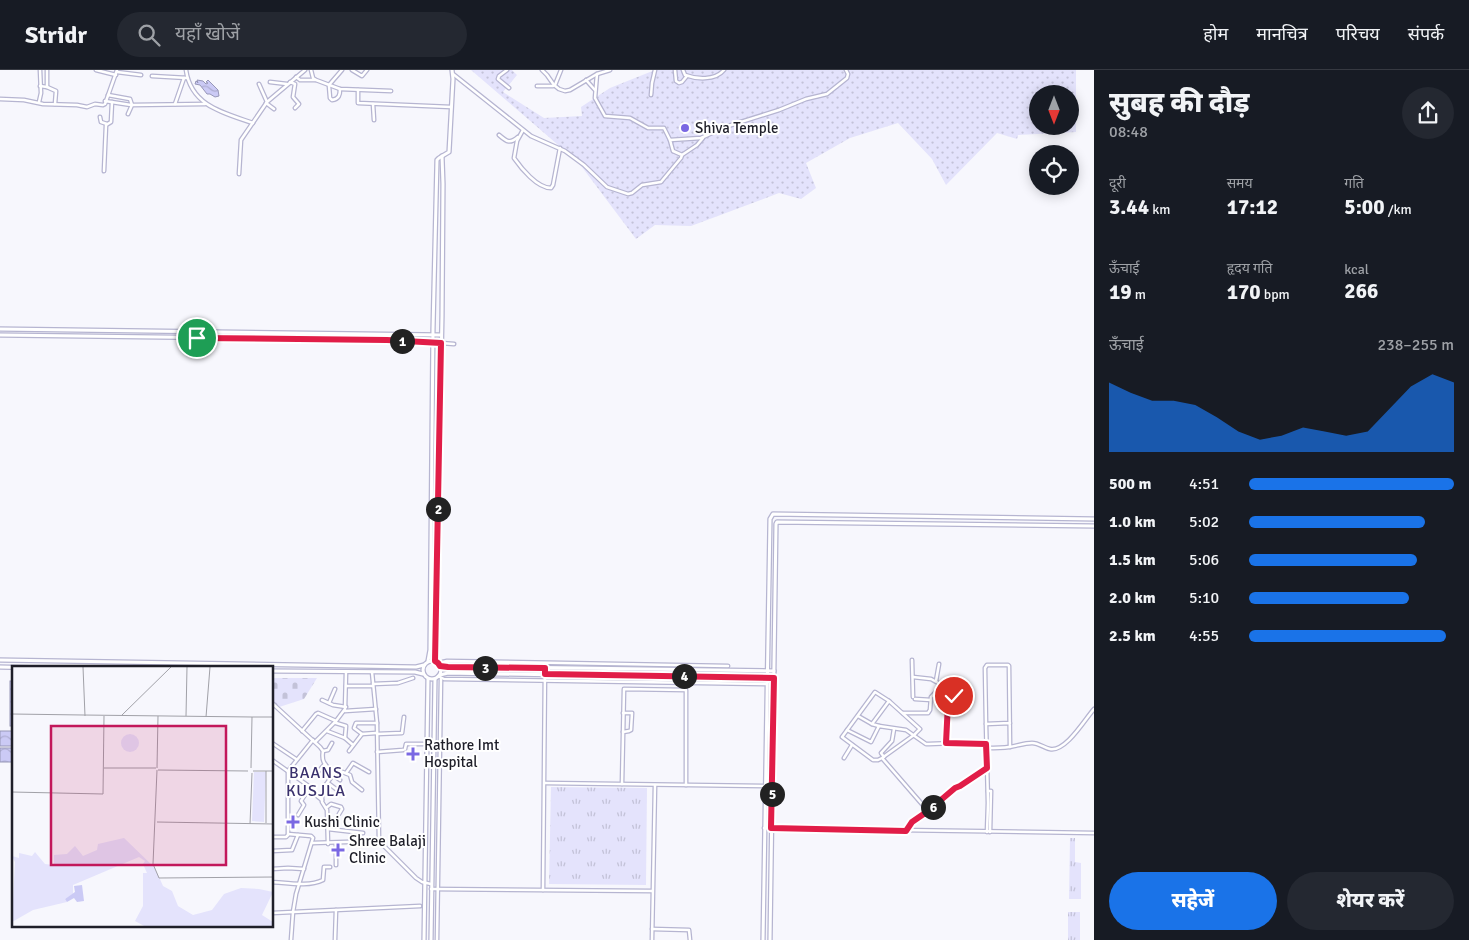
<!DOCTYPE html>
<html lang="hi">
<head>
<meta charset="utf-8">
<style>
	:root { --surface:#171b24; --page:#242831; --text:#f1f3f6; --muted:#9ea1a6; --line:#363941; --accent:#1a73e8 }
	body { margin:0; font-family:Signika,"Noto Sans Devanagari",sans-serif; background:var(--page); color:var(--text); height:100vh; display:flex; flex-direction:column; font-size:19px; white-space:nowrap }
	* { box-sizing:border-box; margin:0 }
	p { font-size:16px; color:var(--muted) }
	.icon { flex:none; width:28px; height:28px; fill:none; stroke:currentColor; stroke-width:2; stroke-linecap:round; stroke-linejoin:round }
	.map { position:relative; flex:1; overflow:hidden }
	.details { display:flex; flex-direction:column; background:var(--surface); width:375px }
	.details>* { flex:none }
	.needle { width:32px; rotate:180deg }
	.tools { position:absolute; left:1029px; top:15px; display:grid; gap:10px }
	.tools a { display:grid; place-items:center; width:50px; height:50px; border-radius:50%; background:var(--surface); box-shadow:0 2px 12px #0003; font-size:25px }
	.pin { position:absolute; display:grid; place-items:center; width:42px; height:42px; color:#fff; margin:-21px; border:2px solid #fff; border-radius:50%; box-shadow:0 1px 5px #0007 }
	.km { position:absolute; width:25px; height:25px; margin:-12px; border-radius:50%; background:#222; color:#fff; font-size:14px; line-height:25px; text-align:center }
	.round { display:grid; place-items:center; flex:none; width:52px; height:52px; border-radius:26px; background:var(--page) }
	.summary { display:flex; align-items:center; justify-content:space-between; height:85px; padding:0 15px }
	h1 { font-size:28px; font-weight:800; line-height:38px }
	.metrics { display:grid; grid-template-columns:repeat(3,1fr); gap:8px; height:85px; padding:5px 15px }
	.metrics div { display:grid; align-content:center }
	.metrics b { font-size:21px; font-weight:800 }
	.metrics small { font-size:14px; font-weight:400 }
	.metrics p { font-size:14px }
	.chart { height:140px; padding:10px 15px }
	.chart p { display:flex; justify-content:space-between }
	.chart svg { width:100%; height:90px; margin-top:5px; fill:var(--accent); opacity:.7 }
	.primary-button { display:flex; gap:10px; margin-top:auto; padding:10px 15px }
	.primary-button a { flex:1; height:58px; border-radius:30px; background:var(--accent); color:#fff; font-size:20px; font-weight:800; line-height:58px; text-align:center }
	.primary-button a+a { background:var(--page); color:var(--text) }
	ul { padding:0 15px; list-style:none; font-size:16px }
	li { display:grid; grid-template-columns:80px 60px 1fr; align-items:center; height:38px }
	li i { height:12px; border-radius:6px; background:var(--accent) }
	header { display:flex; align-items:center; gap:30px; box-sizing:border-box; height:70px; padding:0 25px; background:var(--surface); border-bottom:1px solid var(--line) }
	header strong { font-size:24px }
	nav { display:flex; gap:28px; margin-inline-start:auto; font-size:18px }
	.search { width:350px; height:45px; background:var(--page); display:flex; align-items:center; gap:12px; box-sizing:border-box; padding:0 18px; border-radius:28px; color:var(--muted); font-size:19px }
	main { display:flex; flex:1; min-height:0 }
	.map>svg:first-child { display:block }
	.grass { fill:url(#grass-dots); fill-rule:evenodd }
	.cemetery { fill:url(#cemetery-stones) }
	.park { fill:url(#park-tufts) }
	.water { fill:url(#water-waves); stroke:#9797b8 }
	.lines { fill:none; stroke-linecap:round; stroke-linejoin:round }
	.minor-casing { stroke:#b6b5d1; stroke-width:5 }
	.tertiary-casing { stroke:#b6b5d1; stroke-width:5.5 }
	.minor { stroke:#fff; stroke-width:2.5 }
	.tertiary { stroke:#fff; stroke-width:3 }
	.route-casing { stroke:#fff; stroke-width:10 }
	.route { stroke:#e11d48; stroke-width:6 }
	.poi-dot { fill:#7a68e3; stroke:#fff; stroke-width:2 }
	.labels { text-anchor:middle; stroke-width:4; stroke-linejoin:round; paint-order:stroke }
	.poi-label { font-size:15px; fill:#1f1f29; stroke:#fff; text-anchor:start }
	.neighbourhood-label { font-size:16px; letter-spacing:1px; fill:#39306c; stroke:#fff }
	.inset-road { fill:none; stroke:#a1a1a8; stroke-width:1 }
	.view { fill:#c2185b; fill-opacity:0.15; stroke:#c2185b; stroke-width:2.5 }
	.inset-edge { fill:none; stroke:#1f1f29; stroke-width:2.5 }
</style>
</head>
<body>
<header>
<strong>Stridr</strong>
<div class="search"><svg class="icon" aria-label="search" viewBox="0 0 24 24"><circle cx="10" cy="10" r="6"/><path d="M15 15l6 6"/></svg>यहाँ खोजें</div>
<nav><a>होम</a><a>मानचित्र</a><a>परिचय</a><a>संपर्क</a></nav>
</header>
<main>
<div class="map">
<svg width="1094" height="870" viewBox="0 0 1094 870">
	<defs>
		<pattern id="grass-dots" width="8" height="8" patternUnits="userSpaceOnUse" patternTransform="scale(1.25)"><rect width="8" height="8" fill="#e4e3fc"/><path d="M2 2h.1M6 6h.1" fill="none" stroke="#c3c2d8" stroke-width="1.8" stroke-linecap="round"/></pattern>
		<pattern id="cemetery-stones" width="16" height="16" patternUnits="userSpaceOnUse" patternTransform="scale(1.25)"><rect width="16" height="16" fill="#e4e3fc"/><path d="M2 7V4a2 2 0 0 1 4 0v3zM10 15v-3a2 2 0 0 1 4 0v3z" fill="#c3c2d8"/></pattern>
		<pattern id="park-tufts" width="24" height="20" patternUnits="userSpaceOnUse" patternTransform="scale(1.25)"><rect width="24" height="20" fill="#e4e3fc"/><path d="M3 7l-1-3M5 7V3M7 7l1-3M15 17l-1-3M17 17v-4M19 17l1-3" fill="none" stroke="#c3c2d8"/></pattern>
		<pattern id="water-waves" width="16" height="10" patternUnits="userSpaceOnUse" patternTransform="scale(1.25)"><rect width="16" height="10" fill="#cbcaf5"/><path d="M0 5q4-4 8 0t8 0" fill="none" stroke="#aeadd2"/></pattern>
	</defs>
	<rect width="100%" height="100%" fill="#f7f7fd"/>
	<!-- grass -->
	<path class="grass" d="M 471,0 L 512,0 L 517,5 L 503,22 L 544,48 L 582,46 L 581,37 L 610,18 L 655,0 L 1076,0 L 1076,62 L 1018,65 L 1017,69 L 997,63 L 946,115 L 932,89 L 898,53 L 850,68 L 806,93 L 816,118 L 801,129 L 779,123 L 691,156 L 655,155 L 636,169 L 579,93 ZM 1038,24 L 1070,24 L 1070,56 L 1038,56 Z"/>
	<!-- cemetery -->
	<polygon class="cemetery" points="273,608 317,608 304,629 273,639"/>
	<!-- park -->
	<g class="park">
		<polygon points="551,717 647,718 646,815 549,814"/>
		<polygon points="1070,768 1075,768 1075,792 1081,793 1081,829 1069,829"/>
		<rect x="1068" y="842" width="12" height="28"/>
	</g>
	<!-- water -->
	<g class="water">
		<polygon points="197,10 203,11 206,14 208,13 206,12 208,10 218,20 219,26 215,27 210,24 207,24 200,15 195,14 196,11 198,13"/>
		<rect x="10" y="611" width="4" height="45"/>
		<rect x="0" y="661" width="12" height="15"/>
		<rect x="0" y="678" width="12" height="14"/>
	</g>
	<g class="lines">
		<defs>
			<g id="minor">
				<polyline points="96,0 116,5"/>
				<path d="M 186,0 C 191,36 224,43 253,53"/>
				<polyline points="311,0 313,8 316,10 340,19 391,21"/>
				<polyline points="352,0 362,6 367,0"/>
				<polyline points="507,0 499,6 498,9 509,18"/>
				<polyline points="542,0 547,5 554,15 559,19 565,21 570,20 597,4 610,0"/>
				<polyline points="675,0 676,11 679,13 682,12 687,6"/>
				<path d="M 683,0 L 685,5 C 696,9 715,11 724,0"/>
				<polyline points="117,2 141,5"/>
				<polyline points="453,4 531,66 565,81 584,95 607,117 628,124 632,123 642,115 661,112 681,88 682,85 673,81 670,70"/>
				<polyline points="597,4 595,28 605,46 630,48 648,58 664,58 670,70 701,68 725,57 779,40 806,29 827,24 847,8 848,4 846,0"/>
				<polyline points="152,6 187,8"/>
				<polyline points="296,7 300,10 315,10"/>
				<polyline points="586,10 595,20"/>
				<polyline points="270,12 287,14"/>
				<polyline points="290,12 295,14 293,27 299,34 295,38"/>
				<polyline points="259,14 267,32"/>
				<polyline points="329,15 342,0"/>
				<polyline points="555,15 561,0"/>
				<polyline points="40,16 47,17 56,21 55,34"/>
				<path d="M 329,16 L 330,28 L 332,30 C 339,29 340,25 340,19"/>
				<polyline points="537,16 553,16"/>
				<polyline points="47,17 47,0"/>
				<polyline points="358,20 358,33 451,37"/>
				<polyline points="108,25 130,29 132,35"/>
				<polyline points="651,25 652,13 655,0"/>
				<polyline points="0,29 24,30 43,34 77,35 87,37 95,34 103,35 105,34 117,0"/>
				<polyline points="105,31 131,35"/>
				<polyline points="39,32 41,23 40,0"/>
				<polyline points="266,33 274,39"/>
				<polyline points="175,34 184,8"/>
				<polyline points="373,34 374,50"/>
				<polyline points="128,44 132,35 205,34"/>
				<polyline points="100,47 101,52 107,54"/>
				<path d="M 523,60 L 517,71 L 514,88 C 521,98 537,118 551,118 L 553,115 L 560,78"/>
				<path d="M 499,65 C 507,72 510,74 518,67"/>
				<polyline points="682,85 697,75 703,68"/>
				<polyline points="104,101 106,55 111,52 112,32"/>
				<polyline points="239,104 241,70 267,32 305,0"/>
				<polyline points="441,273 454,274"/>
				<polyline points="912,590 913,627"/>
				<polyline points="438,593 447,591 728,596"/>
				<polyline points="372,602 377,653 379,771"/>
				<polyline points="438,606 444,609 766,614"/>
				<polyline points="913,607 931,609 942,615"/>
				<polyline points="936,611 939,594"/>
				<polyline points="373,614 398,613 413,608"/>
				<polyline points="346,616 373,616"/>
				<polyline points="915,629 931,630"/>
				<polyline points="322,630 333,635 346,637"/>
				<path d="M 272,633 L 320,677 L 323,681 C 321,693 326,695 333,703 L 333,705 L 324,717 L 322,727 L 322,732 L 327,740 L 328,774"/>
				<polyline points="329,633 335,619"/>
				<polyline points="345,641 376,639"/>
				<polyline points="903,643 928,643 930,640 931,627 946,611 948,611 954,616 956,622 948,633 946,673"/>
				<polyline points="858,646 872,654"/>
				<polyline points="336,653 346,656 345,668"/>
				<polyline points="1010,653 986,654 985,598 987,595 1008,595 1009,596 1010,677"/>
				<polyline points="986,654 988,733 987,762"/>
				<polyline points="879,656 872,654 889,631"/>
				<polyline points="847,660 871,672 879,656 906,660 926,674 929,674 955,673 986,674"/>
				<polyline points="302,661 316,644 318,643 336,651"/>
				<polyline points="327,661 345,668 353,675"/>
				<polyline points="623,662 629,661 631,660 632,643 623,643"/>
				<polyline points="376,663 362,664 354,658 356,653 377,653"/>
				<polyline points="377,664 402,663 404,647"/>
				<polyline points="316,671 336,651 345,639 346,602"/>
				<polyline points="272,673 296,689"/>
				<path d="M 986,678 C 994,678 1002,678 1009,677 C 1017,676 1024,673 1032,673 C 1039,673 1044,678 1050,679 C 1066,682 1085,649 1094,639"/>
				<polyline points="323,681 328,680 332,673"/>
				<polyline points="349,681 362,664"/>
				<polyline points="377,682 403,680 405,679 406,674 423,674"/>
				<polyline points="884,687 881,683 892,671 894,659"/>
				<polyline points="844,688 852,675"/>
				<polyline points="882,688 914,665 920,659 889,631 875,622 842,667 873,690 878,690 882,688 928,741"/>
				<polyline points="272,690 310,717 317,726 322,730"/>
				<polyline points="318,702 325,694"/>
				<polyline points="333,702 340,701 350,705 352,712 362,720"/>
				<polyline points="346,703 353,693 369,702"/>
				<polyline points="333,705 340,710"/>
				<polyline points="328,713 336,719"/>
				<polyline points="545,713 765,716"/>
				<polyline points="622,714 624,619 686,620 686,715"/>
				<polyline points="988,721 991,721 990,762"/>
				<polyline points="326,738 331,734 341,737 342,739 339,744"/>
				<polyline points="298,745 304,735 301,731 310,717"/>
				<polyline points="764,758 1094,763"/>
				<polyline points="328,759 363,763"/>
				<polyline points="906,761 912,752 955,718 960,716 987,698"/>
				<polyline points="272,767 286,767 288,765"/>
				<polyline points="312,773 379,771 416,808 422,812 431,814"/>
				<polyline points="336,773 336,795"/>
				<polyline points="272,781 292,780 298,765"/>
				<polyline points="272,799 288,798 304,799"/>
				<path d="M 272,812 C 288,813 309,817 323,810 L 324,797 L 330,797"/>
				<polyline points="431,819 652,821"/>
				<polyline points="543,820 545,598"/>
				<polyline points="272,843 420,836"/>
				<polyline points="652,859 689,860 690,870"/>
				<polyline points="291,870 293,842 296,824 313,768 311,766 288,764 288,701 313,670"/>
				<polyline points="335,870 336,840"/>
				<polyline points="437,870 441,609"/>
				<polyline points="652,870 655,715"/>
			</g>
			<g id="tertiary">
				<polyline points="0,259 441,265"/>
				<polyline points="0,265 387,270 441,273"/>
				<polyline points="0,590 416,597 424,595"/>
				<circle cx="432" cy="600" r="9"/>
				<polyline points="428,591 430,580 433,259 437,90 439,88 449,82 453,9 452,0"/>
				<polyline points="435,591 442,246 443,114 442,86"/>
				<polyline points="440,596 774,601"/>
				<polyline points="0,597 40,598"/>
				<polyline points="272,601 415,602 423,604"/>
				<polyline points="440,605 448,603 774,609"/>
				<polyline points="424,870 428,609"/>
				<polyline points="431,870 435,609"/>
				<polyline points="763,870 770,449 773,444 1094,449"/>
				<polyline points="770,870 776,454 777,452 1094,456"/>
			</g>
		</defs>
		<!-- minor casing -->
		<use href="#minor" class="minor-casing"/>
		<!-- tertiary casing -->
		<use href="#tertiary" class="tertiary-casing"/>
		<!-- minor -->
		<use href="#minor" class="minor"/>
		<!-- tertiary -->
		<use href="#tertiary" class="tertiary"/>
	</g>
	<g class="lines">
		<defs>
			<polyline id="route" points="197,268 387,270 441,273 435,591 438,593 440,596 448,597 545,598 545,604 774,608 771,758 906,761 912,752 928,741 955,718 960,716 987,698 986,674 946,673 948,633 954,626"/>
		</defs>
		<!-- route casing -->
		<use href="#route" class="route-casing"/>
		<!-- route -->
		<use href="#route" class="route"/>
	</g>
	<!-- markers -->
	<g class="poi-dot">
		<circle cx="685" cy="58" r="5"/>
		<path d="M410.5 676.5h5v5h5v5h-5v5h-5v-5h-5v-5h5z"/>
		<path d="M290.5 744.5h5v5h5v5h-5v5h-5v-5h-5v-5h5z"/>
		<path d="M335.5 772.5h5v5h5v5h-5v5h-5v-5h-5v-5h5z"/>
	</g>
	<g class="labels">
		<!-- poi labels -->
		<g class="poi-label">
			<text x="695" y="63">Shiva Temple</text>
			<text x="424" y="680">Rathore Imt<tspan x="424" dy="17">Hospital</tspan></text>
			<text x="304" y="757">Kushi Clinic</text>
			<text x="349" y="776">Shree Balaji<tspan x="349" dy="17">Clinic</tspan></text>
		</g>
		<!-- neighbourhood labels -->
		<g class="neighbourhood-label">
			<text x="316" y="708">BAANS<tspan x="316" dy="18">KUSJLA</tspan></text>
		</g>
	</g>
	<!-- overview -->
	<g transform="translate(12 596)">
		<rect width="261" height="261" fill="#f7f7fd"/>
		<path d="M 242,106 L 254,106 L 252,156 L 240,155 ZM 112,172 L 143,202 L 151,220 L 160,225 L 166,240 L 181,249 L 200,244 L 212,228 L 229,222 L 247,223 L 261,226 L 250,249 L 261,256 L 261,261 L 134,261 L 123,255 L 131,240 L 131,207 L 135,207 L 131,198 L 133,195 L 127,191 L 61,219 L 61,228 L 53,233 L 55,236 L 21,244 L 0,256 L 3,196 L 0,190 L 7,192 L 7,187 L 20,190 L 23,186 L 33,198 L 42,199 L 42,189 L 55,188 L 63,180 L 71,190 L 85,184 L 86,178 Z" fill="#e4e3fc"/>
		<path d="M109 77a9 9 0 1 1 18 0a9 9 0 1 1-18 0Z" fill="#e4e3fc"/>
		<path d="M 70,219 L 72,235 L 65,236 L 62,232 L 55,236 L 53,233 L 63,226 L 62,220 Z" fill="#cbcaf5"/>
		<path class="inset-road" d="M 71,1 L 73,50M 0,48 L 71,49M 71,49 L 240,51 L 239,102M 110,49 L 159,1M 174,50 L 175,1M 194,51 L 198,1M 240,51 L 262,51M 92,102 L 144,102M 145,102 L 146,50M 145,104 L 141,198 L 147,212 L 262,211M 146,104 L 236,105M 241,105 L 262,105M 0,126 L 91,128 L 92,50M 145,156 L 262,158M 254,157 L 254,105M 238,158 L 240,107"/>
		<path class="view" d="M 39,60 L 214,60 L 214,199 L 39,199 Z"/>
		<rect width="261" height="261" class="inset-edge"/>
	</g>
</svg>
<div class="tools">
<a><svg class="needle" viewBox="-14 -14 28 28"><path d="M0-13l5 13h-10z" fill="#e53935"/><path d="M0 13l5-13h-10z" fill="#9ea1a6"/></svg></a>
<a><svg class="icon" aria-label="locate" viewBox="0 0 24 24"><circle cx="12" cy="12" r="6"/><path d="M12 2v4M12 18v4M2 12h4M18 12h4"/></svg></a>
</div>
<div class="pin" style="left:197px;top:268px;background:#1e9e55"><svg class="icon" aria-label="arrive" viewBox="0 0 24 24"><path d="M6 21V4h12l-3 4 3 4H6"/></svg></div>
<div class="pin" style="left:954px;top:626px;background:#d93025"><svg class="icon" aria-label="check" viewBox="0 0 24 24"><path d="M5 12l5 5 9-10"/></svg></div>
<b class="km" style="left:402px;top:271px">1</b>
<b class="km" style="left:438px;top:439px">2</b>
<b class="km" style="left:485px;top:598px">3</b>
<b class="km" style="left:684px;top:606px">4</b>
<b class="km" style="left:772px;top:724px">5</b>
<b class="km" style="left:933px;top:737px">6</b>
</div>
<section class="details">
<div class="summary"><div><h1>सुबह की दौड़</h1><p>08:48</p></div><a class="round"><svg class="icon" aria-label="share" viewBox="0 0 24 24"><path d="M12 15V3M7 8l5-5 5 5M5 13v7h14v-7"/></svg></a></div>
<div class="metrics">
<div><p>दूरी</p><b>3.44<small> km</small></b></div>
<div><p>समय</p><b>17:12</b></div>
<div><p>गति</p><b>5:00<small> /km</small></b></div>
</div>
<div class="metrics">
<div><p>ऊँचाई</p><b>19<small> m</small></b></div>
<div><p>हृदय गति</p><b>170<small> bpm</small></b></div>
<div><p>kcal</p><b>266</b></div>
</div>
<div class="chart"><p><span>ऊँचाई</span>238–255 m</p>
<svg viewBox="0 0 160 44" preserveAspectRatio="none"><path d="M0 44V10L10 15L20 19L30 19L40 21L50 27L60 34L70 38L80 36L90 32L100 34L110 36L120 34L130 23L140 12L150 6L160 10V44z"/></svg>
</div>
<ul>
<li><b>500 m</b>4:51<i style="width:100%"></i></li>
<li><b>1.0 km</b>5:02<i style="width:86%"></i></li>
<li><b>1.5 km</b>5:06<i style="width:82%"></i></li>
<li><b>2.0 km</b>5:10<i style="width:78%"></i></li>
<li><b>2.5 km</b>4:55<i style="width:96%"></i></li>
</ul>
<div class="primary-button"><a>सहेजें</a><a>शेयर करें</a></div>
</section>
</main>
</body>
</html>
